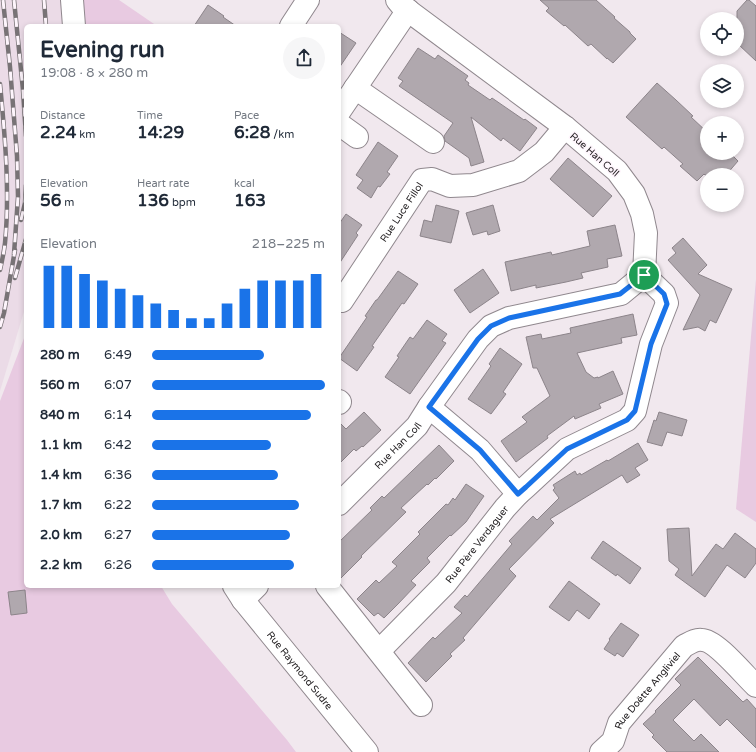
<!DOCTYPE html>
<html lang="en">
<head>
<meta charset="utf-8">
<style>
	:root { --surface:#fff; --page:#f6f6f7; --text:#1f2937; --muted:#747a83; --accent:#1a73e8 }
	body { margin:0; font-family:"Varela Round",sans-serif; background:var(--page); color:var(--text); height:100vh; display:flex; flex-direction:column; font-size:15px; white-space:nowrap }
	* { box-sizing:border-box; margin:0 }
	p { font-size:13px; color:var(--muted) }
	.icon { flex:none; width:22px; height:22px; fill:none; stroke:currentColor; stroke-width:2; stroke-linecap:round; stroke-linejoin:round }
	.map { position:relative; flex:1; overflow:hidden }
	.sheet { position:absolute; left:24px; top:24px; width:317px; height:564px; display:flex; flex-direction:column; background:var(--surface); border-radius:6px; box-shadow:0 2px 6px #0003 }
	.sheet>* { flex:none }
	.controls { position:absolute; left:700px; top:12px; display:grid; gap:8px }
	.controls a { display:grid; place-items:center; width:44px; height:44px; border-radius:50%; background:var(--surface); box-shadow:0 2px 6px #0003; font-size:20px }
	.pin { position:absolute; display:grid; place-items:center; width:34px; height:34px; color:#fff; margin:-17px; border:2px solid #fff; border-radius:50%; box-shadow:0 1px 4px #0007 }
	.round { display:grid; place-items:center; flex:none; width:42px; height:42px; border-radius:21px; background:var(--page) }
	.overview { display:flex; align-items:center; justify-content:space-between; height:68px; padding:0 16px }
	h1 { font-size:22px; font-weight:800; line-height:30px }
	.stats { display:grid; grid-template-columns:repeat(3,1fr); gap:6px; height:68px; padding:4px 16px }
	.stats div { display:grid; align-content:center }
	.stats b { font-size:17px; font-weight:800 }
	.stats small { font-size:11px; font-weight:400 }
	.stats p { font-size:11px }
	.chart { height:112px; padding:8px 16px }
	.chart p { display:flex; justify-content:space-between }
	.chart svg { width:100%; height:72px; margin-top:4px; stroke:var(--accent); stroke-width:6 }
	ul { padding:0 16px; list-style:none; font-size:13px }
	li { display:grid; grid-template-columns:64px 48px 1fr; align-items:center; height:30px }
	li i { height:10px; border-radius:5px; background:var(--accent) }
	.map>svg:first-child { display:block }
	.built { fill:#ebdbe7 }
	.green { fill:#e8cae1 }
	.building { fill:#b0a8ae; stroke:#8c848a }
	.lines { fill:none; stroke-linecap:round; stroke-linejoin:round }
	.minor-casing { stroke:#90888e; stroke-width:24 }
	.minor { stroke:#fff; stroke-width:22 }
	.rail-casing { stroke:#787376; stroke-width:4.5 }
	.rail { stroke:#fef5fc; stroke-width:3; stroke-dasharray:9; stroke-linecap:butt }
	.route-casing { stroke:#fff; stroke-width:8 }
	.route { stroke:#1a73e8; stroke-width:5 }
	.labels { text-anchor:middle; stroke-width:3; stroke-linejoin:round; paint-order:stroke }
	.street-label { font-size:10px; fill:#201d1f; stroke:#fef5fc }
</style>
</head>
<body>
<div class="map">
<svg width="756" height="752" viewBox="0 0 756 752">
	<rect width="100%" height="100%" fill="#f1e8ee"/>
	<!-- built -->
	<polygon class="built" points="0,0 61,0 64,26 26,26 26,305 0,391"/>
	<!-- green -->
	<g class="green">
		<polygon points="81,0 119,0 157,26 84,26"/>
		<polygon points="756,279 756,522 736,509"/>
		<polygon points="26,333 26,586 161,586 172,604 287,740 296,752 0,752 0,401"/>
	</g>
	<!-- building -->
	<g class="building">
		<polygon points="540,0 596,0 615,17 614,18 630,32 630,33 636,39 613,63 607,58 607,59 591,44 588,46 565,25 564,26 546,11 549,8"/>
		<polygon points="747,0 749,0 756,6 756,61 738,44 742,40 737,36 737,11"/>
		<polygon points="208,5 224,16 223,17 236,26 194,26"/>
		<polygon points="339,32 356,43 339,68"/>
		<polygon points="418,48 435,59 438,55 468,76 465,80 469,83 468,85 490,100 492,98 524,120 525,119 537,128 520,151 503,138 501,141 471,117 484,162 471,166 469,158 445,141 444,136 453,123 399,86 403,81 398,78"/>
		<polygon points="657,83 676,100 693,116 691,117 707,132 707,153 730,153 738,161 726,175 705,175 704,174 697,181 680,166 683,164 664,147 662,149 626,117"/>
		<polygon points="378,142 398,156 387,172 390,174 380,187 378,186 371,198 357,188 363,180 356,175"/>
		<polygon points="568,158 612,196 593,217 550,179"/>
		<polygon points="436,205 459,211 451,243 420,236 424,220 432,222"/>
		<polygon points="493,205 500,231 488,235 487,231 473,235 466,213"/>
		<polygon points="346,214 362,225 356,233 358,235 339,264 339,224"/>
		<polygon points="615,225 622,256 607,259 608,267 581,273 583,278 566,282 536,288 536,285 511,291 505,262 551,252 552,255 590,246 587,231"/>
		<polygon points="683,238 707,265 698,274 732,289 716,323 710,320 705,331 698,327 683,330 700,295 668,260 676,253 672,248"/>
		<polygon points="483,269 499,293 470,313 454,290"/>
		<polygon points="398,271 418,284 404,304 402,303 372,346 374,347 357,371 339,358 367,317 365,316 376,300 377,300"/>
		<polygon points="633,314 637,335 621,338 622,343 577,353 586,372 594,378 598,377 598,378 613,371 623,394 599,404 601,408 575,419 574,416 547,436 548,438 516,462 501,441 527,422 522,417 550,396 537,368 533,368 526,337 541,334 542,339 571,333 570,328"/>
		<polygon points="427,320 447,334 442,341 446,343 410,394 385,377 399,357 397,356 410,337 413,339"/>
		<polygon points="500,348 522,364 503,392 506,394 491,414 468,399 491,366 489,364"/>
		<polygon points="364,412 381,430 363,447 362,446 356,451 354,449 339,464 339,422 346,429"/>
		<polygon points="659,412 687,420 682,436 667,432 662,446 647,442 654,420 656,421"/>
		<polygon points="638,443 648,460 635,468 640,475 627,483 622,475 550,519 554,523 509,569 516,576 463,638 465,640 450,654 452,656 426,682 408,663 433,637 435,639 462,613 454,607 465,595 467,597 512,544 509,541 533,516 537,520 559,498 553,490 555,488 553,485 575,471 577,475 580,473 581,475 607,460 608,461"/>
		<polygon points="439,445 454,461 436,479 435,478 428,485 427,484 401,508 406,512 361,556 362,557 339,580 339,542 372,510 370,508 382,496 384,498"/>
		<polygon points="466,484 484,496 466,522 451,536 450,535 427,558 430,562 411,581 416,585 398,604 384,618 378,613 374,616 357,599 376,580 379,583 397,566 392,562 420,534 418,532 446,504 448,505 453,498 455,500"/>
		<polygon points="689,528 692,576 716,544 723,549 735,533 756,549 756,563 745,578 727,565 705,597 675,575 679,569 669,561 667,529"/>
		<polygon points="603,541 641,568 630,584 617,574 616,576 591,558"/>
		<polygon points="569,581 600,604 589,619 577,610 569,621 549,607"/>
		<polygon points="25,590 27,613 11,615 8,592"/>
		<polygon points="621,623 639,635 623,657 617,653 615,656 604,649 610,640 609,639"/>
		<polygon points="698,657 743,702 747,699 756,709 756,748 727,719 720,726 694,699 673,720 694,741 701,734 719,752 667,752 652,737 654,735 643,724 656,712 655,711 681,685 675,679"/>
	</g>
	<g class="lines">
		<defs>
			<g id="minor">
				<polyline points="72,0 74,26"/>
				<polyline points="291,26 308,0"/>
				<polyline points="355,88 433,142"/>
				<polyline points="339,112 408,10"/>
				<polyline points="339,124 357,137"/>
				<path id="s1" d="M 342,301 L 422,180 L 432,179 L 450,186 L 473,185 L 519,171 L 544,152 L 565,127"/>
				<polyline points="339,401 340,402 339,403"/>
				<polyline points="429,407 480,450 518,494"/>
				<path id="s2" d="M 339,504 L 417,426 L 429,407 L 478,339 L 491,326 L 509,318 L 621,294 L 644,275 L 646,233 L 642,214 L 634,194 L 617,171 L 565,127 L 402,6 L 397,0"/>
				<path id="s3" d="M 234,586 L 243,600 L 367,752"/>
				<polyline points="327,586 421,705"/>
				<polyline points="243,600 257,586"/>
				<path id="s4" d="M 379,651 L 446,583 L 505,508 L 518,494 L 526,487 L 567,449 L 627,420 L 635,411 L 651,344 L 667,303 L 664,294 L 644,275"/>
				<path id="s5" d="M 601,752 L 613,741 L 619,723 L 684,646 C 690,643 696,639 702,640 C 716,640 745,676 756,686"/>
			</g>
		</defs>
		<!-- minor casing -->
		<use href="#minor" class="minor-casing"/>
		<!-- minor -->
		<use href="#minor" class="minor"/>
		<defs>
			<g id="rail">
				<polyline points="3,0 10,67 17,156 18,197 14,254"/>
				<polyline points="14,0 23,90 26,136"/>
				<polyline points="44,0 46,26"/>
				<path d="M 0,84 C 5,136 10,191 5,243 C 4,252 2,261 0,270"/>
				<polyline points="21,220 25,203 26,185"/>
				<polyline points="15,278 26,239"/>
				<polyline points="0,327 4,313 15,250"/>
			</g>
		</defs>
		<!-- rail casing -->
		<use href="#rail" class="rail-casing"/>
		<!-- rail -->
		<use href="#rail" class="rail"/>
	</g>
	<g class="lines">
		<defs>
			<polygon id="route" points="644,275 664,294 667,304 651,344 635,411 627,420 567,449 526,487 518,494 480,450 429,407 478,339 491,326 509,318 620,294"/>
		</defs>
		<!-- route casing -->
		<use href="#route" class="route-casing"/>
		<!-- route -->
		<use href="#route" class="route"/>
	</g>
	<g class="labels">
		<!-- street labels -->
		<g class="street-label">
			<text transform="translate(595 154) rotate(41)" y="4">Rue Han Coll</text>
			<text dy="4" stroke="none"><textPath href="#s1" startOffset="107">Rue Luce Fillol</textPath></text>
			<text dy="4" stroke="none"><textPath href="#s2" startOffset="83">Rue Han Coll</textPath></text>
			<text dy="4" stroke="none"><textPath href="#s4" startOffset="145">Rue Père Verdaguer</textPath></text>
			<text dy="4" stroke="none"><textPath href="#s3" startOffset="107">Rue Raymond Sudre</textPath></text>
			<text dy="4" stroke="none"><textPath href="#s5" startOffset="78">Rue Doëtte Angliviel</textPath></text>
		</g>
	</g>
</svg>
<div class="controls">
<a><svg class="icon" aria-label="locate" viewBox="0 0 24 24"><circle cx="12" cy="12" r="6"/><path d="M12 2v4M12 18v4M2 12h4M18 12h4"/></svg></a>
<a><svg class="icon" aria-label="layers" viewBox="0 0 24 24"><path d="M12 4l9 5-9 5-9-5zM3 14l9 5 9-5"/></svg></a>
<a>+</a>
<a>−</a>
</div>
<div class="pin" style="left:644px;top:275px;background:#1e9e55"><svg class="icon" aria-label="arrive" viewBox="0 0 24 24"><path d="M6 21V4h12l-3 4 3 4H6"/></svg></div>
<section class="sheet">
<div class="overview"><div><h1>Evening run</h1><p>19:08 · 8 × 280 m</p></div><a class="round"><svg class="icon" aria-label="share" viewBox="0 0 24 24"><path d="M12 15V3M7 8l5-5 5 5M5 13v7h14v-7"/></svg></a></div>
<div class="stats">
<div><p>Distance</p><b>2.24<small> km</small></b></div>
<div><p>Time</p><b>14:29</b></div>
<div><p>Pace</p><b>6:28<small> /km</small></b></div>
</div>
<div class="stats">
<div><p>Elevation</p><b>56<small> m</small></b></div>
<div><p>Heart rate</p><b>136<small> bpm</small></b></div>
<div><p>kcal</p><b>163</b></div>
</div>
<div class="chart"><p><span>Elevation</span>218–225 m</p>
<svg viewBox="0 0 160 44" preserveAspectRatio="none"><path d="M5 44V6M15 44V6M25 44V11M35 44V15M45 44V20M55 44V24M65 44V29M75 44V33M85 44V38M95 44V38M105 44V29M115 44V20M125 44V15M135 44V15M145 44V15M155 44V11"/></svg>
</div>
<ul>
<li><b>280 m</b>6:49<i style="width:65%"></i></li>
<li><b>560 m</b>6:07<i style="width:100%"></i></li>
<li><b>840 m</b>6:14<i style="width:92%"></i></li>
<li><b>1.1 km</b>6:42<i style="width:69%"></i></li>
<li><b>1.4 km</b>6:36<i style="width:73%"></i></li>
<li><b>1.7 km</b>6:22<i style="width:85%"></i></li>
<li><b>2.0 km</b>6:27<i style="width:80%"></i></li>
<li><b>2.2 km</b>6:26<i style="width:82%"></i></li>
</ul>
</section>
</div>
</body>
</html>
